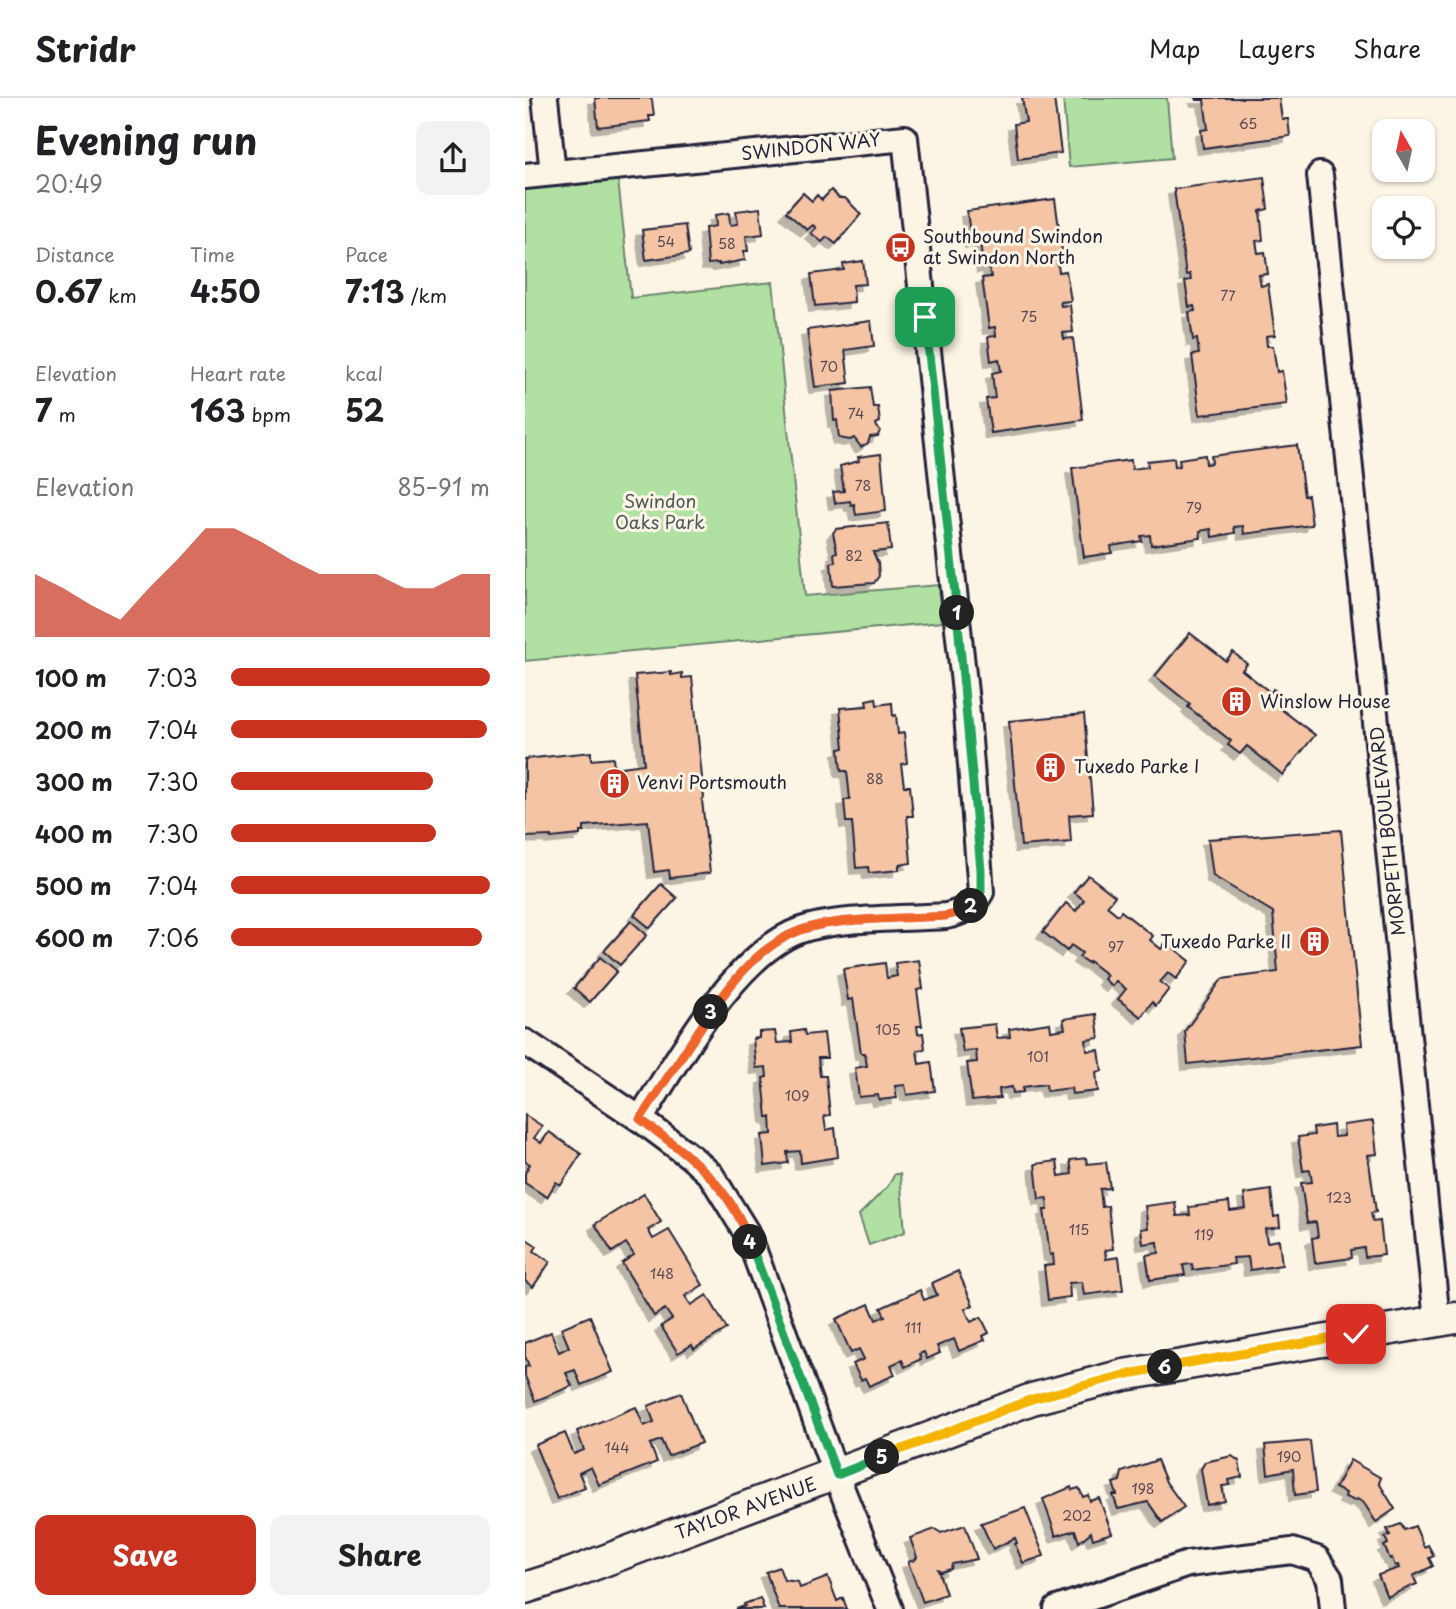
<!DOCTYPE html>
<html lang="en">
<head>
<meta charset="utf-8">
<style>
	:root { --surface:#fff; --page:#f2f2f2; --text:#202124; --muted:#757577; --line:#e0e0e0; --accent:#c8321e }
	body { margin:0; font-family:"Playpen Sans",sans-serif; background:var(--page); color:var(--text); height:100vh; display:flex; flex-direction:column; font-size:26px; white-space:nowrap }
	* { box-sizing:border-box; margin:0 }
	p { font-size:23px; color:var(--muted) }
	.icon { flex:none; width:38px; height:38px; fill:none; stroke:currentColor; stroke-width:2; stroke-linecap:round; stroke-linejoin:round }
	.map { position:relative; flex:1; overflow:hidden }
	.panel { display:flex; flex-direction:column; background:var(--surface); width:525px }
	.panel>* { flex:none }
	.needle { width:46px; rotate:351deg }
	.buttons { position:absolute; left:847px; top:21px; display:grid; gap:14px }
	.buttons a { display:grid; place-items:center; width:63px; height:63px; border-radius:14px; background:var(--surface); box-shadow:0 2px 5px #0004; font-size:35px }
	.pin { position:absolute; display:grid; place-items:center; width:60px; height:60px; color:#fff; margin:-30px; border-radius:14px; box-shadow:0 4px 10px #0006 }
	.km { position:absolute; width:35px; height:35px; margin:-18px; border-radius:50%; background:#222; color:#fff; font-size:19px; line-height:35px; text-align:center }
	.round { display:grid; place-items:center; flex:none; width:74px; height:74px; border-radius:14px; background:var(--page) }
	.headline { display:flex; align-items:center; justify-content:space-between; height:119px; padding:0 35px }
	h1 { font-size:38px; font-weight:700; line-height:52px }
	.metrics { display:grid; grid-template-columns:repeat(3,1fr); gap:10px; height:119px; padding:7px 35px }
	.metrics div { display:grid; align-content:center }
	.metrics b { font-size:30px; font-weight:700 }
	.metrics small { font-size:19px; font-weight:400 }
	.metrics p { font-size:19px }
	.chart { height:196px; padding:14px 35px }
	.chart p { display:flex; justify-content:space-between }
	.chart svg { width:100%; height:126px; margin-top:7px; fill:var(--accent); opacity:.7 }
	.button { display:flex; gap:14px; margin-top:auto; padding:14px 35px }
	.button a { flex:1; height:80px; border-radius:14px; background:var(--accent); color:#fff; font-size:28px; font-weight:700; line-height:80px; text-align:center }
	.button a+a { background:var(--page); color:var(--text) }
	ul { padding:0 35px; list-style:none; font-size:23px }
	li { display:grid; grid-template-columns:112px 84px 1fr; align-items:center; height:52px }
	li i { height:18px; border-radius:9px; background:var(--accent) }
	header { display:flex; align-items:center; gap:42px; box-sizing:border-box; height:98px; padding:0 35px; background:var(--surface); border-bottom:2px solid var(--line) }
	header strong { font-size:33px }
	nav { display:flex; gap:38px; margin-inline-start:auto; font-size:24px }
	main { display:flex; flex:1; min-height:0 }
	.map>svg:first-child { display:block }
	.green { fill:#b0e1a2; stroke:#69826e; stroke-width:2 }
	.building { fill:#f5c4a5; stroke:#22223b; stroke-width:2; filter:url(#shadow) }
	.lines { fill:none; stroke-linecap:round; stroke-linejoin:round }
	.minor-casing { stroke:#22223b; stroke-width:30 }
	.tertiary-casing { stroke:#22223b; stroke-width:35 }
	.minor { stroke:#fcf5e5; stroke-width:24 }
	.tertiary { stroke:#fcf5e5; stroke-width:30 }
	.split-1-casing { stroke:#fff; stroke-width:14 }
	.split-2-casing { stroke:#fff; stroke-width:14 }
	.split-3-casing { stroke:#fff; stroke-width:14 }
	.split-4-casing { stroke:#fff; stroke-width:14 }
	.split-5-casing { stroke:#fff; stroke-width:14 }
	.split-6-casing { stroke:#fff; stroke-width:14 }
	.split-7-casing { stroke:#fff; stroke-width:14 }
	.split-1 { stroke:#22a559; stroke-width:9 }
	.split-2 { stroke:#22a559; stroke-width:9 }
	.split-3 { stroke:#f0652b; stroke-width:9 }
	.split-4 { stroke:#f0652b; stroke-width:9 }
	.split-5 { stroke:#22a559; stroke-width:9 }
	.split-6 { stroke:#f5b400; stroke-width:9 }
	.split-7 { stroke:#f5b400; stroke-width:9 }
	.labels { text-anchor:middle; stroke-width:6; stroke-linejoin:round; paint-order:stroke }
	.number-label { font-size:14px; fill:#574a56 }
	.street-label { font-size:18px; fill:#22223b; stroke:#fcf5e5 }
	.poi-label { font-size:18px; fill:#22223b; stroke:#fcf5e5; text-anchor:start }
	.park-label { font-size:18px; fill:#4d5b5a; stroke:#fcf5e5 }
</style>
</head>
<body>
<header>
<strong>Stridr</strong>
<nav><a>Map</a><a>Layers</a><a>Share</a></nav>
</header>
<main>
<section class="panel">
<div class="headline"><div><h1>Evening run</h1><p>20:49</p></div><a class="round"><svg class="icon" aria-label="share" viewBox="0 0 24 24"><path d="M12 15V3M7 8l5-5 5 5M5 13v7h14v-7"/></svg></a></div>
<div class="metrics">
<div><p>Distance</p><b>0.67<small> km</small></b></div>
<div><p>Time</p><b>4:50</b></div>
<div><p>Pace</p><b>7:13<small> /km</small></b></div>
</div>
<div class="metrics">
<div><p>Elevation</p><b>7<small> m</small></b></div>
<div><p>Heart rate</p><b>163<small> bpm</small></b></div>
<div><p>kcal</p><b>52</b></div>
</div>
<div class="chart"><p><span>Elevation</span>85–91 m</p>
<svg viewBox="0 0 160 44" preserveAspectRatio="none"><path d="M0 44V22L10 27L20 33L30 38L40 27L50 17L60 6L70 6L80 11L90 17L100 22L110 22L120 22L130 27L140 27L150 22L160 22V44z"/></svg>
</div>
<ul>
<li><b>100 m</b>7:03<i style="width:100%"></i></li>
<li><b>200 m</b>7:04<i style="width:99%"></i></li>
<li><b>300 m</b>7:30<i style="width:78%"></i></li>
<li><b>400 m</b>7:30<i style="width:79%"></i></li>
<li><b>500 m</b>7:04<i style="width:100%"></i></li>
<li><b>600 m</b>7:06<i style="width:97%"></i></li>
</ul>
<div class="button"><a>Save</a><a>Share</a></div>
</section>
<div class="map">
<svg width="931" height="1511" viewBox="0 0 931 1511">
	<defs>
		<filter id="shadow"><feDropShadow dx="-6" dy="6" stdDeviation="0" flood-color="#0004"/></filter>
	</defs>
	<rect width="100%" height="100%" fill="#fcf5e5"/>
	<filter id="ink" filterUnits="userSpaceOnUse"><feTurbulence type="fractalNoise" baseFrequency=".0143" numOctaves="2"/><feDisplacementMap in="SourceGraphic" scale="14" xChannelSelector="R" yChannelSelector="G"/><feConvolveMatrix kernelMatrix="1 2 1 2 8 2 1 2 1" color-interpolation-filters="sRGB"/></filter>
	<g filter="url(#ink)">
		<!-- green -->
		<g class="green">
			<polygon points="538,0 642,0 647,60 544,69"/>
			<polygon points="93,82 106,200 248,184 280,498 414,487 417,524 0,563 0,91"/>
			<polygon points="370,1076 375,1076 380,1134 344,1147 334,1117 363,1088"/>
		</g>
		<!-- building -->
		<g class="building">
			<polygon points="70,0 124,0 127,2 129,18 124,18 125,23 73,29"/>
			<polygon points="497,0 529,0 536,55 493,61 489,26 501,24"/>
			<polygon points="671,0 754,0 757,21 763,21 765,38 678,50 676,32 683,31 679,2 672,2"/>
			<polygon points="739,79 743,111 735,113 738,142 731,143 733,155 740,154 743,176 734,177 736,188 743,186 750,237 741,238 742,248 748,248 752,274 757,273 762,306 675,317 667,257 674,256 672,241 668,242 664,214 670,213 669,208 664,209 660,183 666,182 665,176 661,177 649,91"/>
			<polygon points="306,92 314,100 320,100 336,116 311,146 302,139 297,144 286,135 291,130 288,127 282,132 261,114 278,95 287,103 292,97 297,102"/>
			<polygon points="530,101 538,160 532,161 534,174 541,173 546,203 535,204 536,208 545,207 548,234 538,235 539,241 548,240 558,322 466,335 461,301 470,300 467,275 476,273 474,261 466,263 463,239 471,238 470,229 464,230 457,180 466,179 464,168 458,169 455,143 446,144 442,113"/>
			<polygon points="235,110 238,136 221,138 223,153 219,153 220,162 194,167 194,165 183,166 180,130 191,128 190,117 204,115 205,127 213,126 211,113"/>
			<polygon points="160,127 164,156 121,162 117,132"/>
			<polygon points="338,163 341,186 328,187 329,204 290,208 286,176 319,172 318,166"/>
			<polygon points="346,223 349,248 320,252 324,285 290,289 282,232"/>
			<polygon points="345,289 348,309 353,309 355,324 351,326 352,329 355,332 353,338 345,339 343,345 336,349 329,340 325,342 314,340 312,322 309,323 307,293"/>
			<polygon points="772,347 779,398 783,397 787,427 719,436 718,428 709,429 710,435 687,439 686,431 675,433 676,440 626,447 625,437 616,438 617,443 586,448 587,455 559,459 547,370 606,362 607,371 623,369 622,363 649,360 650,369 655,368 654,361 680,357 681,366 687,365 686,358"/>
			<polygon points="356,356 361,413 331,417 329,406 326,407 325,403 310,405 308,394 319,393 315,368 334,363 333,359"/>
			<polygon points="363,425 366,452 348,454 353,465 354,478 349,485 308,488 306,465 310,464 309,455 312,454 308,435 311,431"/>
			<polygon points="665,535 701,563 708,554 722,566 717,572 746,595 748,591 763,603 756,611 790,637 758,677 722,648 715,656 703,647 706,643 663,609 665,606 630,578"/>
			<polygon points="146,574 146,577 157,575 157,580 167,579 179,700 177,702 185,775 145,780 144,772 129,774 123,723 59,728 59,734 55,734 55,737 26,740 26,738 0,739 0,661 66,654 66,662 88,660 89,670 119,666 110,577"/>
			<polygon points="351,600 352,607 367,605 368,618 371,617 373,636 379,635 382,665 376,666 379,688 385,688 388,718 382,718 386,765 374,767 374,772 344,775 343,769 331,770 327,724 321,724 319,702 325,701 322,673 316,673 314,651 319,650 315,610 342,608 341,602"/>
			<polygon points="559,616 568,715 544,717 546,744 496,748 484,623"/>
			<polygon points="816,732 837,947 663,966 660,933 697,881 753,874 748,814 688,778 683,741"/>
			<polygon points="563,777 590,798 582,808 593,817 596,813 628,838 625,842 636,851 641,844 665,863 651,881 643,875 635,884 644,891 631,908 627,904 616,919 593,901 601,891 591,883 587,888 579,881 582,877 564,863 563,865 554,859 557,855 546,847 542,853 518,834 541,805 551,813 559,802 549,794"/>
			<polygon points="136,786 152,800 125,830 109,817"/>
			<polygon points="106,823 122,837 95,867 79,853"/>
			<polygon points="75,859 92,873 65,904 49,890"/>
			<polygon points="394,862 398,891 392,892 397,928 392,928 393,936 398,935 400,951 392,952 394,966 406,964 410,993 382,997 380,987 370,988 372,1000 354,1002 353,997 334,999 330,970 342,968 340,955 336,955 328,901 323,902 318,871 360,865 362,880 372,878 370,865"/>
			<polygon points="571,916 574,940 561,942 562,953 574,952 577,973 571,974 573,993 547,996 546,990 522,993 521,986 498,989 498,994 488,995 487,989 474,991 475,1000 447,1003 442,965 452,964 451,952 438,954 434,930 470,926 472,940 485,939 484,931 525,925 526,933 540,931 538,921"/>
			<polygon points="279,932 280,937 299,935 302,960 293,960 295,978 301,978 305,1017 299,1018 301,1032 310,1030 313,1059 276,1065 275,1053 262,1054 263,1065 240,1068 237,1037 247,1036 246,1019 242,1019 238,980 242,979 241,969 231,970 228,941 234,940 234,934 250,933 252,945 267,944 266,934"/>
			<polygon points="0,1017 17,1028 9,1040 16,1045 24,1034 56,1056 36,1087 31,1084 22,1099 0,1085 0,1075 5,1066 0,1063"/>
			<polygon points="848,1023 852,1056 843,1057 851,1114 846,1115 848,1124 855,1123 859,1157 840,1159 839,1150 826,1152 827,1160 790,1165 787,1140 793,1139 791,1124 782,1125 776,1085 787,1084 785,1072 778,1073 773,1039 789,1037 788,1030 808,1027 809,1039 819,1038 818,1027"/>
			<polygon points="561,1060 562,1066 581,1064 585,1090 575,1091 577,1109 583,1108 588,1151 580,1152 581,1161 594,1159 598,1192 559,1197 557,1184 544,1185 545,1199 523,1202 519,1168 529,1167 528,1156 525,1157 519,1112 523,1112 522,1100 514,1101 510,1066 532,1063 534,1078 547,1076 545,1062"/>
			<polygon points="746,1092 749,1119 754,1118 755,1129 740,1131 742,1144 754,1142 757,1167 725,1172 723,1159 708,1160 709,1166 668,1172 667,1166 658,1167 660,1177 625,1182 621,1157 634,1155 633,1144 618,1146 616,1131 623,1130 620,1108 650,1104 652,1118 665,1117 664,1109 704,1104 705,1113 721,1111 719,1096"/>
			<polygon points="119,1096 136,1124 123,1132 128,1141 144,1132 178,1187 160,1198 166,1207 182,1197 202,1231 169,1251 167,1247 153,1255 136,1228 147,1221 140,1211 129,1218 97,1165 109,1157 101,1145 87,1154 70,1126"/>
			<polygon points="0,1140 12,1148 9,1153 25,1164 8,1189 0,1183"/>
			<polygon points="433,1173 448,1207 440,1211 446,1224 456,1219 464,1235 458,1238 460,1242 434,1253 429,1241 412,1248 415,1255 402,1261 399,1254 394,1256 396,1261 380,1269 377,1262 366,1267 370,1277 344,1288 340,1280 336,1282 328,1266 339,1261 334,1251 326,1255 311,1221 344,1206 351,1222 360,1218 356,1210 395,1192 399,1202 412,1197 407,1185"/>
			<polygon points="65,1218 88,1274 56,1287 50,1272 41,1275 47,1288 10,1303 0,1278 0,1269 4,1268 0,1258 0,1245 26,1234 34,1254 44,1249 36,1230"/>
			<polygon points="156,1295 176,1345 143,1358 136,1342 125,1346 132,1364 74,1387 66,1369 54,1375 60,1389 32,1401 10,1347 40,1335 49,1356 59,1352 52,1333 111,1309 119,1328 129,1324 123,1308"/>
			<polygon points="785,1343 791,1394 770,1397 768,1371 743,1376 740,1347"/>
			<polygon points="707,1358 714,1363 717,1379 704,1382 705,1387 697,1388 700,1403 682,1407 676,1371 680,1364"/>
			<polygon points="632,1362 641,1384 659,1409 637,1424 623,1404 593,1411 588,1397 592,1397 588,1385 595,1383 597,1374"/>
			<polygon points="825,1362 856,1380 854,1385 870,1411 851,1424 839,1405 832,1401 830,1403 820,1399 821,1395 810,1390"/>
			<polygon points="546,1389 547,1392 554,1390 558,1399 563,1397 565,1403 574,1400 587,1435 568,1441 566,1434 554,1444 550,1432 531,1438 518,1401"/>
			<polygon points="500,1410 519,1458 498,1465 490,1446 492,1445 490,1440 468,1451 456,1425"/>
			<polygon points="876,1426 879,1432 890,1428 899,1449 903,1447 909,1458 904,1460 908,1468 888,1478 892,1486 862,1499 853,1477 874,1470 873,1467 870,1468 867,1460 865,1461 859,1448 863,1446 860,1439 865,1437 862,1431"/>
			<polygon points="440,1427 452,1461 427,1466 426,1471 416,1474 413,1472 421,1496 398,1504 383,1464 390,1462 392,1459 385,1440 410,1431 416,1435"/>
			<polygon points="254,1469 259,1482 273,1484 275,1490 303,1479 312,1503 318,1500 322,1511 254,1511 241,1474"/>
			<polygon points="235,1500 239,1511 211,1511 220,1508 219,1506"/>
		</g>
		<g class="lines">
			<defs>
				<g id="minor">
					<polyline points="20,0 28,75"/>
					<polyline points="795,77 912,1222"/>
					<path d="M 0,78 L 380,40 L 441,604 L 456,794 C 447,810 438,814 421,818 C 380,821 314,819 276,832 C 210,855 152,964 115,1021"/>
					<polyline points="0,944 115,1021 166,1059 186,1077 223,1137 311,1377 365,1511"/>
					<polyline points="532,1511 663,1466 767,1453 792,1461 805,1481 808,1511"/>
				</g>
				<polyline id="tertiary" points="0,1490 44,1476 507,1301 599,1277 931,1220"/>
			</defs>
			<!-- minor casing -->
			<use href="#minor" class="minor-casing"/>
			<!-- tertiary casing -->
			<use href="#tertiary" class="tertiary-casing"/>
			<!-- minor -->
			<use href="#minor" class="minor"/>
			<!-- tertiary -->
			<use href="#tertiary" class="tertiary"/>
		</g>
	</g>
	<g class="lines" filter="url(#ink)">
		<defs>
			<polyline id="split-1" points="400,219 432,515"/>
			<polyline id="split-2" points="432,515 456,772 456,794 446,808"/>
			<path id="split-3" d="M 186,914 C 209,881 237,846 276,832 C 313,819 380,821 421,818 L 437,814 L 446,808"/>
			<path id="split-4" d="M 186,914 L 115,1021 C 164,1058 203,1084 225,1144"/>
			<polyline id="split-5" points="225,1144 312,1377 357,1359"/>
			<polyline id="split-6" points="357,1359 507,1301 599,1277 640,1269"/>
			<polyline id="split-7" points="640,1269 831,1236"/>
		</defs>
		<!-- split-1 casing -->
		<use href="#split-1" class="split-1-casing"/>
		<!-- split-2 casing -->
		<use href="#split-2" class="split-2-casing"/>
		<!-- split-3 casing -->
		<use href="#split-3" class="split-3-casing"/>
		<!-- split-4 casing -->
		<use href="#split-4" class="split-4-casing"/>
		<!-- split-5 casing -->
		<use href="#split-5" class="split-5-casing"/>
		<!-- split-6 casing -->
		<use href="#split-6" class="split-6-casing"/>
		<!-- split-7 casing -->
		<use href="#split-7" class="split-7-casing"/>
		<!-- split-1 -->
		<use href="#split-1" class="split-1"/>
		<!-- split-2 -->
		<use href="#split-2" class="split-2"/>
		<!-- split-3 -->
		<use href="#split-3" class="split-3"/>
		<!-- split-4 -->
		<use href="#split-4" class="split-4"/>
		<!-- split-5 -->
		<use href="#split-5" class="split-5"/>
		<!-- split-6 -->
		<use href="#split-6" class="split-6"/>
		<!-- split-7 -->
		<use href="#split-7" class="split-7"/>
	</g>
	<!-- icons -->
	<defs>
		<symbol id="bus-disc" viewBox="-11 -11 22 22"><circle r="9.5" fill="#c8321e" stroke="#fcf5e5"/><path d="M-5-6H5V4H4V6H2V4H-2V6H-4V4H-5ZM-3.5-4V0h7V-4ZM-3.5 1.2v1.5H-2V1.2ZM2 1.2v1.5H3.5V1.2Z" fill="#fff"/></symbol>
		<symbol id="building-disc" viewBox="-11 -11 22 22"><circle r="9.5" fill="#c8321e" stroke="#fcf5e5"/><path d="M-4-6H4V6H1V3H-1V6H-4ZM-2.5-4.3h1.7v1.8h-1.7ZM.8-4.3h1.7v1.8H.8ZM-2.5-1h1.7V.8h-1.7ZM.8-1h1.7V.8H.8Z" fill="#fff"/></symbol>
	</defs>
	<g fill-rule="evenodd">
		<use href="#bus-disc" x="358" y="132" width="35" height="35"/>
		<use href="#building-disc" x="694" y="586" width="35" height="35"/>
		<use href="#building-disc" x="508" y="652" width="35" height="35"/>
		<use href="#building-disc" x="72" y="668" width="35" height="35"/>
		<use href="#building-disc" x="772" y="826" width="35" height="35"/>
	</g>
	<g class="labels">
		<!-- number labels -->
		<g class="number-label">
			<text x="723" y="31">65</text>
			<text x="141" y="149">54</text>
			<text x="202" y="151">58</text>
			<text x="703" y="203">77</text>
			<text x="504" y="224">75</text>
			<text x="304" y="274">70</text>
			<text x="331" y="321">74</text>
			<text x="338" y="393">78</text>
			<text x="669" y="415">79</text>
			<text x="329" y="463">82</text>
			<text x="350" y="686">88</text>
			<text x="591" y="854">97</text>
			<text x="363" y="937">105</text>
			<text x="513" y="964">101</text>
			<text x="272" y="1003">109</text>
			<text x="814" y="1105">123</text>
			<text x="554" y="1137">115</text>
			<text x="679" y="1142">119</text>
			<text x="137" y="1181">148</text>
			<text x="388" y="1235">111</text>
			<text x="92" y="1355">144</text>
			<text x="764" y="1364">190</text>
			<text x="618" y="1396">198</text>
			<text x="552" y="1423">202</text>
		</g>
		<!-- street labels -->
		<g class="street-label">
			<text transform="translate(286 49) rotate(-6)" y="6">SWINDON WAY</text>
			<text transform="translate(863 733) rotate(-96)" y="6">MORPETH BOULEVARD</text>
			<text transform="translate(221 1411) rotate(-20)" y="6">TAYLOR AVENUE</text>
		</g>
		<!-- poi labels -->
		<g class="poi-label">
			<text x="398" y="145">Southbound Swindon<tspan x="398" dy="21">at Swindon North</tspan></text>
			<text x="735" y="610">Winslow House</text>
			<text x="549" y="675">Tuxedo Parke I</text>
			<text x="112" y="691">Venvi Portsmouth</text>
			<text x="766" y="850" text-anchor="end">Tuxedo Parke II</text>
		</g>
		<!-- park labels -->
		<g class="park-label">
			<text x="135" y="410">Swindon<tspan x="135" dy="21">Oaks Park</tspan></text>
		</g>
	</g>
</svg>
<div class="buttons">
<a><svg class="needle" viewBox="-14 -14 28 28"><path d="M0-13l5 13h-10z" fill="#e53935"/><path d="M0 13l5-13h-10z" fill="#757577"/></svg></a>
<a><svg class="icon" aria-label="locate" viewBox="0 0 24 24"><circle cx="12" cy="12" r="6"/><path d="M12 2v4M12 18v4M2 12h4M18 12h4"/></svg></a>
</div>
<div class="pin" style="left:400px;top:219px;background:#1e9e55"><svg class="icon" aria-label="arrive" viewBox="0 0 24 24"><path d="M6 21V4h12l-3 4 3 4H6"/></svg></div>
<div class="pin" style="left:831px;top:1236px;background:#d93025"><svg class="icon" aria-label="check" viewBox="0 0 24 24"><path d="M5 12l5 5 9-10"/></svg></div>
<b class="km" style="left:432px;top:515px">1</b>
<b class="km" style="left:446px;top:808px">2</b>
<b class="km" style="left:186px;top:914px">3</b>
<b class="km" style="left:225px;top:1144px">4</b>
<b class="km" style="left:357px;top:1359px">5</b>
<b class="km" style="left:640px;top:1269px">6</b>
</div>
</main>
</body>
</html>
